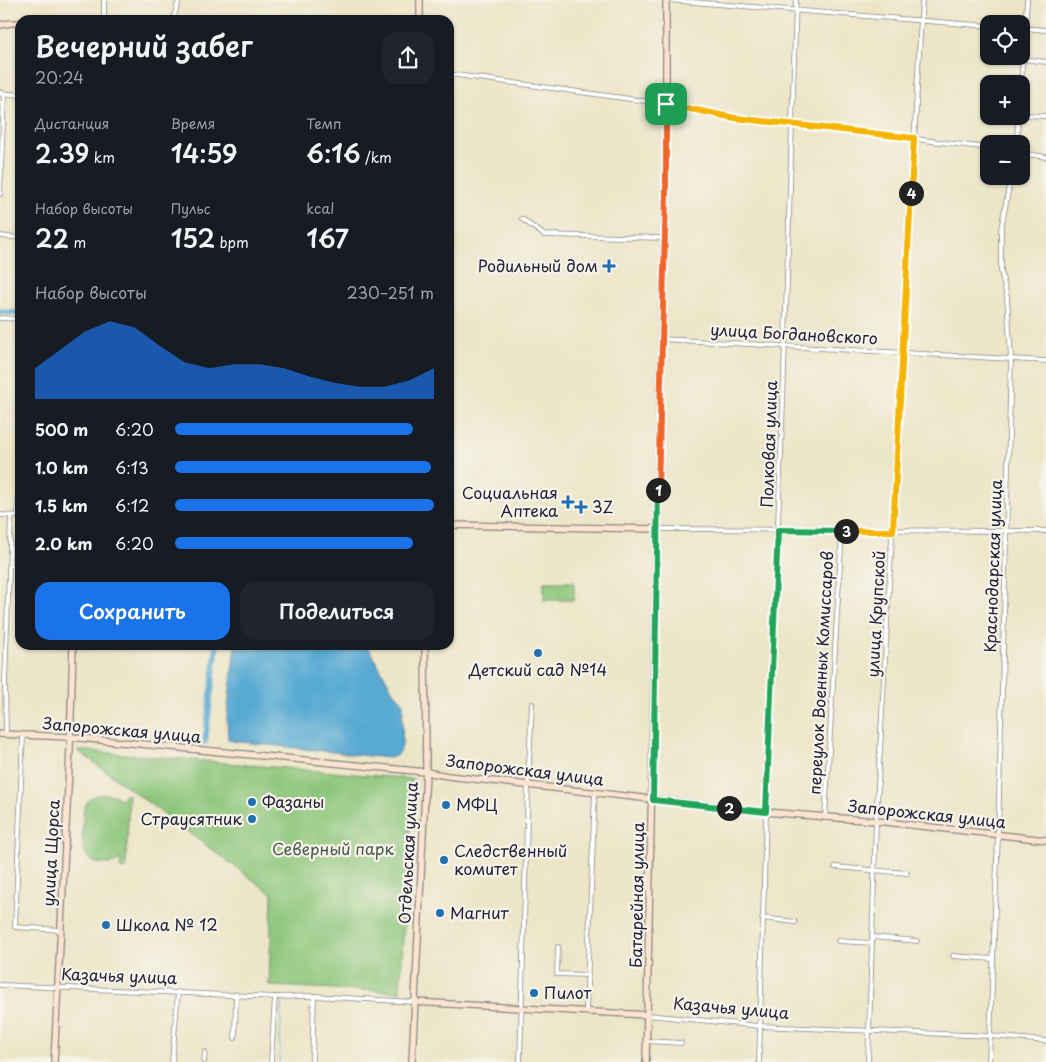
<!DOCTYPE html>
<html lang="ru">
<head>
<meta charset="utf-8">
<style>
	:root { --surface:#171b24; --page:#20242c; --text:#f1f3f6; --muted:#9ea1a6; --accent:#1a73e8 }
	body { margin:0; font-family:"Playpen Sans",sans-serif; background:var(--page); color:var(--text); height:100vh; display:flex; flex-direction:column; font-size:19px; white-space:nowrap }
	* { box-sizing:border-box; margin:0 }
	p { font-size:16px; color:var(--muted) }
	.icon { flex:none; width:28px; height:28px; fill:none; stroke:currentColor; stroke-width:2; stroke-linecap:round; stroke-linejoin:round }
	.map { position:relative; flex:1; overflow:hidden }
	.drawer { position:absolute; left:15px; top:15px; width:439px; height:635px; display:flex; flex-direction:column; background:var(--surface); border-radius:15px; box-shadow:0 1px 4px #0004 }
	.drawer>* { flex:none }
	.tools { position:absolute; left:980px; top:15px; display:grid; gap:10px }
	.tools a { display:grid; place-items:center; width:50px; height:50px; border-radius:10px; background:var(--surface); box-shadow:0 1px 4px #0004; font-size:25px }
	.pin { position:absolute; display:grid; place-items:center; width:42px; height:42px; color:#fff; margin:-21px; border-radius:10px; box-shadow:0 2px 8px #0006 }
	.km { position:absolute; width:25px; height:25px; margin:-12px; border-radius:50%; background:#222; color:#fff; font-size:14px; line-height:25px; text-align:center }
	.round { display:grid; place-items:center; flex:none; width:52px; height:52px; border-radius:15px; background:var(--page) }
	.summary { display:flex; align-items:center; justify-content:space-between; height:85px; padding:0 20px }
	h1 { font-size:28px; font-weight:600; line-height:38px }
	.figures { display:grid; grid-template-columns:repeat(3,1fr); gap:8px; height:85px; padding:5px 20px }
	.figures div { display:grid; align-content:center }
	.figures b { font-size:25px; font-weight:600 }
	.figures small { font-size:14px; font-weight:400 }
	.figures p { font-size:14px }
	.chart { height:140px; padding:10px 20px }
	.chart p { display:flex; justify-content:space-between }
	.chart svg { width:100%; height:90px; margin-top:5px; fill:var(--accent); opacity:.7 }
	.action { display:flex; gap:10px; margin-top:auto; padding:10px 20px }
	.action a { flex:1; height:58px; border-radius:15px; background:var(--accent); color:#fff; font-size:20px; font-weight:600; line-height:58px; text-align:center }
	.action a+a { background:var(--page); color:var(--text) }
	ul { padding:0 20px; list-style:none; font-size:16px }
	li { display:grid; grid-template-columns:80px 60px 1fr; align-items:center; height:38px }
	li i { height:12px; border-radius:6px; background:var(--accent) }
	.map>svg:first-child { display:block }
	.green { fill:#8bc579; stroke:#56745a }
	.water { fill:#58aad3; stroke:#3d6687 }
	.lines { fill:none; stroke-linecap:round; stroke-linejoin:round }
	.stream { stroke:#58aad3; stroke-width:1 }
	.canal { stroke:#58aad3; stroke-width:5.5 }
	.street-casing { stroke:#878481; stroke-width:5.5 }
	.secondary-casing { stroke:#878481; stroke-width:8 }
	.street { stroke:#fff; stroke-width:4 }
	.secondary { stroke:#fce5d0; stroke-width:5.5 }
	.split-1-casing { stroke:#fff; stroke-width:10 }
	.split-2-casing { stroke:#fff; stroke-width:10 }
	.split-3-casing { stroke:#fff; stroke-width:10 }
	.split-4-casing { stroke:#fff; stroke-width:10 }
	.split-5-casing { stroke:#fff; stroke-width:10 }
	.split-1 { stroke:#f0652b; stroke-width:6 }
	.split-2 { stroke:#22a559; stroke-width:6 }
	.split-3 { stroke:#22a559; stroke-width:6 }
	.split-4 { stroke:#f5b400; stroke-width:6 }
	.split-5 { stroke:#f5b400; stroke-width:6 }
	.poi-dot { fill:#1f6fb2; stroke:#f7f3e8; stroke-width:2 }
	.labels { text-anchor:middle; stroke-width:4.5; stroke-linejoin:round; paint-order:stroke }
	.poi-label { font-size:16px; fill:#22223b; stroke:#f7f3e8; text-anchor:start }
	.street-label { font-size:16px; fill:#22223b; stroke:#f7f3e8 }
	.park-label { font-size:16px; fill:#475b51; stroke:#f7f3e8 }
</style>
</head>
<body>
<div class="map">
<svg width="1046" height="1062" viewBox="0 0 1046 1062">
	<rect width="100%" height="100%" fill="#f7f3e8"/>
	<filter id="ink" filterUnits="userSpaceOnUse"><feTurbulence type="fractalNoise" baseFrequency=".02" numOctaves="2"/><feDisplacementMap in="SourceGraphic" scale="10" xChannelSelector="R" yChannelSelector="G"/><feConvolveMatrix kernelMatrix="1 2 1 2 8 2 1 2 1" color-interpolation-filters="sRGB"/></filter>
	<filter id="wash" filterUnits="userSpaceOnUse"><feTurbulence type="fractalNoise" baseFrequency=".0096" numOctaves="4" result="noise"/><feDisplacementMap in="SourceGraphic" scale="20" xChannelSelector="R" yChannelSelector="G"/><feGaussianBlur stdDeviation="1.12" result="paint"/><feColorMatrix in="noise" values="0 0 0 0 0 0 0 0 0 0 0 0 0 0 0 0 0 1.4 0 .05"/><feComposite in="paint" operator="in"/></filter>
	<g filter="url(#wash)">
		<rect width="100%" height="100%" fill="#ece5c7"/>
		<!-- green -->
		<g class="green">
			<rect x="544" y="582" width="30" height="18"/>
			<polygon points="77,750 413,779 400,992 269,986 272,894"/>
			<path d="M 102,794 L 114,795 L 123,800 L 124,795 L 129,795 L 126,869 L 120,869 L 121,859 C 115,864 110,864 102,864 C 80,862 82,840 83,824 C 83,817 83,810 86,804 C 89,797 95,796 102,794 Z"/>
		</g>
		<!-- water -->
		<path class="water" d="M 235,645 L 367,645 L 393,691 L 403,702 L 402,745 C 400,754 396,757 388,758 L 233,741 L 228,739 L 227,717 Z"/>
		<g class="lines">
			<!-- stream -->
			<polyline class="stream" points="279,1062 282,1000"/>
			<!-- canal -->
			<g class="canal">
				<polyline points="0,312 20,313"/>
				<polyline points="205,742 217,645"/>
			</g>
		</g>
	</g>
	<g filter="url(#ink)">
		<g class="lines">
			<defs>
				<g id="street">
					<polyline points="104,0 104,20"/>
					<polyline points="667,0 989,26"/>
					<polyline points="173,20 179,0"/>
					<polyline points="1021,28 1046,30"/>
					<polyline points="1023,59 1046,62"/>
					<polyline points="449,74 666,104 735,117 989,148"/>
					<polyline points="1021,84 1027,0"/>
					<polyline points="0,92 4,97 0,194"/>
					<polyline points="1,93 20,95"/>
					<polyline points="1021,115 1046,116"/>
					<polyline points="1017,144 1018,116"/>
					<polyline points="1021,153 1046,157"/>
					<polyline points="522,219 544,235 664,238"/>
					<polyline points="0,236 20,238"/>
					<polyline points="0,318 20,319"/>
					<polyline points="661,339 1046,361"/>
					<polyline points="0,515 20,516"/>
					<polyline points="18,516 20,456"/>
					<polyline points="657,529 1046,531"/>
					<polyline points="6,735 5,681 11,516"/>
					<polyline points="23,736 15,927 61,930"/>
					<polyline points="825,818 842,531"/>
					<polyline points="835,867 907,873"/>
					<polyline points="762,918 795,922"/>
					<polyline points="872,937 917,941"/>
					<polyline points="838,941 872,943"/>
					<polyline points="558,947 557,974 588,975"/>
					<polyline points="953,956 993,959"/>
					<polyline points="0,985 275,997 314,996 414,1002"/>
					<polyline points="586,1012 595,792"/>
					<polyline points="648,1015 759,1026 990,1036 1046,1041"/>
					<polyline points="235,1038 236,994"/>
					<polyline points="647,1041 681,1043"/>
					<polyline points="172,1062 178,992"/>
					<polyline points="204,1062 205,1052"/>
					<polyline points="271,1062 275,997"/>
					<polyline points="312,1062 314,996"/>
					<polyline points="520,1062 528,784 532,704"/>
					<polyline points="759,1062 766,812 783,403 796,0"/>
					<polyline points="868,1062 876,821 922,0"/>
					<polyline points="989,1062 998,835 1011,359 1007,297 1001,272 1001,229 1011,176"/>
				</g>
				<g id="secondary">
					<polyline points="420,20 420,0"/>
					<polyline points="0,25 10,23 20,23"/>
					<polyline points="449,525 657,529"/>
					<polyline points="0,734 70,737 426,772 448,776 766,812 876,821 1046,840"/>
					<polyline points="414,1002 648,1015"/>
					<polyline points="54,1062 70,748 73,645"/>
					<polyline points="412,1062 426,772 425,645"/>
					<polyline points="646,1062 660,387 666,195 666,0"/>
				</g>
			</defs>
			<!-- street casing -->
			<use href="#street" class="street-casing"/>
			<!-- secondary casing -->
			<use href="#secondary" class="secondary-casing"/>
			<!-- street -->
			<use href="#street" class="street"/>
			<!-- secondary -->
			<use href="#secondary" class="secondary"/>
		</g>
	</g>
	<g class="lines" filter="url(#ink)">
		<defs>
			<polyline id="split-1" points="658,490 666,195 666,104"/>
			<polyline id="split-2" points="658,490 653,800 729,808"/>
			<polyline id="split-3" points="729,808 766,812 778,530 846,531"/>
			<polyline id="split-4" points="846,531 893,531 911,193"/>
			<polyline id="split-5" points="666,104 735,118 914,138 911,193"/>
		</defs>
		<!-- split-1 casing -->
		<use href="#split-1" class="split-1-casing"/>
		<!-- split-2 casing -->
		<use href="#split-2" class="split-2-casing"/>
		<!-- split-3 casing -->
		<use href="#split-3" class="split-3-casing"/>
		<!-- split-4 casing -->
		<use href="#split-4" class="split-4-casing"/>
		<!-- split-5 casing -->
		<use href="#split-5" class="split-5-casing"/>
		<!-- split-1 -->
		<use href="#split-1" class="split-1"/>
		<!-- split-2 -->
		<use href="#split-2" class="split-2"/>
		<!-- split-3 -->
		<use href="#split-3" class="split-3"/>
		<!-- split-4 -->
		<use href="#split-4" class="split-4"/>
		<!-- split-5 -->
		<use href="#split-5" class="split-5"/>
	</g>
	<!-- markers -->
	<g class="poi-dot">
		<path d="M606.5 258.5h5v5h5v5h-5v5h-5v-5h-5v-5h5z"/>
		<path d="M565.5 494.5h5v5h5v5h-5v5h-5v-5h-5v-5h5z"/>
		<path d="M578.5 499.5h5v5h5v5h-5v5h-5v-5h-5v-5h5z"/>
		<circle cx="538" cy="653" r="5"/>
		<circle cx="252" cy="802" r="5"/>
		<circle cx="446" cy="805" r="5"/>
		<circle cx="252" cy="819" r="5"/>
		<circle cx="444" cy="860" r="5"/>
		<circle cx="440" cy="913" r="5"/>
		<circle cx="106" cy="925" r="5"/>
		<circle cx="534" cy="993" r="5"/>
	</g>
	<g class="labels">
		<!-- poi labels -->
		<g class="poi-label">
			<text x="598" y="272" text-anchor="end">Родильный дом</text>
			<text x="558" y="499" text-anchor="end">Социальная<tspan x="558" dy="18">Аптека</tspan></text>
			<text x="592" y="513">3Z</text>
			<text x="538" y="676" text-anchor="middle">Детский сад №14</text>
			<text x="262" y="808">Фазаны</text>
			<text x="456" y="811">МФЦ</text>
			<text x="242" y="825" text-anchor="end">Страусятник</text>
			<text x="454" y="857">Следственный<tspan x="454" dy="18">комитет</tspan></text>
			<text x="450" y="919">Магнит</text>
			<text x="116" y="931">Школа № 12</text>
			<text x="544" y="999">Пилот</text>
		</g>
		<!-- street labels -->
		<g class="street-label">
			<text transform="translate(794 334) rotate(3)" y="6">улица Богдановского</text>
			<text transform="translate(769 444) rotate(-88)" y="6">Полковая улица</text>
			<text transform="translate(993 566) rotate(-88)" y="6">Краснодарская улица</text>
			<text transform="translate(876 614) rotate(-87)" y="6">улица Крупской</text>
			<text transform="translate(821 673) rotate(-87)" y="6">переулок Военных Комиссаров</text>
			<text transform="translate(122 730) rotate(5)" y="6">Запорожская улица</text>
			<text transform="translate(525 770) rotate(7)" y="6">Запорожская улица</text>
			<text transform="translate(927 814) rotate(6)" y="6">Запорожская улица</text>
			<text transform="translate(51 853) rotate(-87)" y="6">улица Щорса</text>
			<text transform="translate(408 853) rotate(-87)" y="6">Отдельская улица</text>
			<text transform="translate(637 895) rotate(-89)" y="6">Батарейная улица</text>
			<text transform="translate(119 976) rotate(2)" y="6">Казачья улица</text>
			<text transform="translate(731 1008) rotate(5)" y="6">Казачья улица</text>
		</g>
		<!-- park labels -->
		<g class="park-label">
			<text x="333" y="855">Северный парк</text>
		</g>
	</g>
</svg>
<div class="tools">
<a><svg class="icon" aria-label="locate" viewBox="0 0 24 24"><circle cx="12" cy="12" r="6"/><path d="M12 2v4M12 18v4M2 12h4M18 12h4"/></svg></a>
<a>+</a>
<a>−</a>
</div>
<div class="pin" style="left:666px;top:104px;background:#1e9e55"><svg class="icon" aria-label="arrive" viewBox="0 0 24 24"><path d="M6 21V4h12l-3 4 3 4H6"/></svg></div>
<b class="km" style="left:658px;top:490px">1</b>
<b class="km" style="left:729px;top:808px">2</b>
<b class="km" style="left:846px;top:531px">3</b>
<b class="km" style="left:911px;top:193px">4</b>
<section class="drawer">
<div class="summary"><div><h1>Вечерний забег</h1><p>20:24</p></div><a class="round"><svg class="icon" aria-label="share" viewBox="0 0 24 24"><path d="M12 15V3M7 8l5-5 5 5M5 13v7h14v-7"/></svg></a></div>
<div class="figures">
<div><p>Дистанция</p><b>2.39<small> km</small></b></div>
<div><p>Время</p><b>14:59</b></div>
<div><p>Темп</p><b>6:16<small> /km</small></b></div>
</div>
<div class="figures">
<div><p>Набор высоты</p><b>22<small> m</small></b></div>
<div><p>Пульс</p><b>152<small> bpm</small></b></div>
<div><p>kcal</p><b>167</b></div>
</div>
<div class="chart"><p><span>Набор высоты</span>230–251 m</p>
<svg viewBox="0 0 160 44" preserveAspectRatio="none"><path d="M0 44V29L10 20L20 11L30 6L40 9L50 18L60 26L70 29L80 27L90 27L100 29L110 33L120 36L130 38L140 38L150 35L160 29V44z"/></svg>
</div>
<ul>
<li><b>500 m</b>6:20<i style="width:92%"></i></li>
<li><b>1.0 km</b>6:13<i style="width:99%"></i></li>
<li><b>1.5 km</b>6:12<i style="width:100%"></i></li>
<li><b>2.0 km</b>6:20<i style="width:92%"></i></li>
</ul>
<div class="action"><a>Сохранить</a><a>Поделиться</a></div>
</section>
</div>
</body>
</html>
